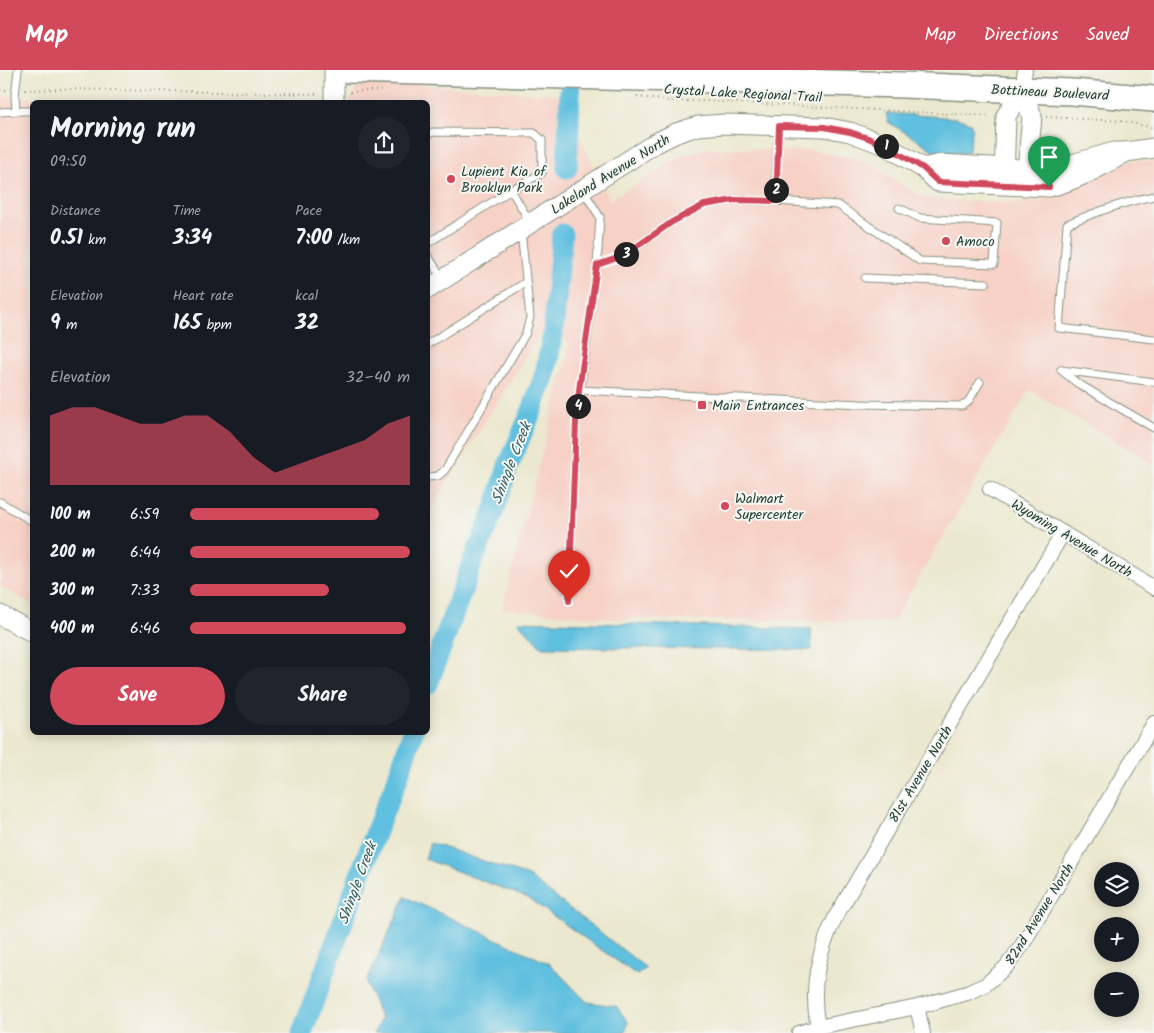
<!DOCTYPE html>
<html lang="en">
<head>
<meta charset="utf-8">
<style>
	:root { --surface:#171b24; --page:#20242c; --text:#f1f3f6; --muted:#9ea1a6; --accent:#d1495b }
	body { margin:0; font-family:Kalam,sans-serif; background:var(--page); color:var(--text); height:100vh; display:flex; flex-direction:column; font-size:19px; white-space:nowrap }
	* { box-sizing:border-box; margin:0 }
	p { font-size:16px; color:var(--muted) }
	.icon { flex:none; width:28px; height:28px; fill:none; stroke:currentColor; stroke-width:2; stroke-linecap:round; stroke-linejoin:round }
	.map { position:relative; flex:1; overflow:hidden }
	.details { position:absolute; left:30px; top:30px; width:400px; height:635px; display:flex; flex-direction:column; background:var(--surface); border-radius:8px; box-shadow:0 2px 12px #0003 }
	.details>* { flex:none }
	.controls { position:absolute; left:1094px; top:792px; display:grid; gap:10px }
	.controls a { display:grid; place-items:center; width:45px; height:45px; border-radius:50%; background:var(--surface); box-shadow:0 2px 12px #0003; font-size:25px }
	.pin { position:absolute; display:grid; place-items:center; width:42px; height:42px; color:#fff; margin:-51px -21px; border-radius:50% 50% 50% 0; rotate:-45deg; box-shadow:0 0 5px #0007 }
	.pin .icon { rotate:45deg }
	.km { position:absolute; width:25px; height:25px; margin:-12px; border-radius:50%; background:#222; color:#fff; font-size:14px; line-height:25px; text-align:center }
	.round { display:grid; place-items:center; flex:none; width:52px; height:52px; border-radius:26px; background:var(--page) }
	.headline { display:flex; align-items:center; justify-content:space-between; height:85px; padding:0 20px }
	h1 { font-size:28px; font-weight:800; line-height:38px }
	.figures { display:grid; grid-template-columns:repeat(3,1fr); gap:8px; height:85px; padding:5px 20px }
	.figures div { display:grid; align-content:center }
	.figures b { font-size:21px; font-weight:800 }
	.figures small { font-size:14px; font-weight:400 }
	.figures p { font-size:14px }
	.chart { height:140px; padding:10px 20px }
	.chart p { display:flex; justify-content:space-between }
	.chart svg { width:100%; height:90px; margin-top:5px; fill:var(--accent); opacity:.7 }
	.button { display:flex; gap:10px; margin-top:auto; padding:10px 20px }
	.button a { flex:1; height:58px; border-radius:30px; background:var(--accent); color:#fff; font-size:20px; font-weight:800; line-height:58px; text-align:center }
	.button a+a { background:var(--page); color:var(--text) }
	ul { padding:0 20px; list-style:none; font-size:16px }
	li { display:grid; grid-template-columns:80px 60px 1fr; align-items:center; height:38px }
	li i { height:12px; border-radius:6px; background:var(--accent) }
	header { display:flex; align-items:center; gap:30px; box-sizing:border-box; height:70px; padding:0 25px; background:var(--accent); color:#fff }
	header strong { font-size:24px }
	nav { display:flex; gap:28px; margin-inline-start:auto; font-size:18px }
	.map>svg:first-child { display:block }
	.built { fill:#f7d1c6 }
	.water { fill:#61c0df; stroke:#407e8a }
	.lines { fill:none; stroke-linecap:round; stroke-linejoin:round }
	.river { stroke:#61c0df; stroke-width:21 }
	.lane-casing { stroke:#869282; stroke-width:9 }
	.street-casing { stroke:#869282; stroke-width:16 }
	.secondary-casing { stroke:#869282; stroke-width:21 }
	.highway-casing { stroke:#869282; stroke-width:28 }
	.path { stroke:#869282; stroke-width:2; stroke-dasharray:1 4; stroke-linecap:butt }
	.lane { stroke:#fff; stroke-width:7 }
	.street { stroke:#fff; stroke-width:14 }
	.secondary { stroke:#fff; stroke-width:19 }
	.highway { stroke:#fff; stroke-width:25 }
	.route-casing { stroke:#fff; stroke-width:10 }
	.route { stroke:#d1495b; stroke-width:6 }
	.poi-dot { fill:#d1495b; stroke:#f6f6f2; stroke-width:2 }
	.labels { text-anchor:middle; stroke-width:4; stroke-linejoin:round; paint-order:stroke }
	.street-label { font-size:14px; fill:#1f3d34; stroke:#f6f6f2 }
	.poi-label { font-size:14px; fill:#1f3d34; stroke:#f6f6f2; text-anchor:start }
	.water-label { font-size:15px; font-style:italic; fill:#305e5f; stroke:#f6f6f2 }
</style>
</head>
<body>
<header>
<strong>Map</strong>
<nav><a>Map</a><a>Directions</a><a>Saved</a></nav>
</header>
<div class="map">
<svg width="1154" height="963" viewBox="0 0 1154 963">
	<rect width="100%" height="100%" fill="#f6f6f2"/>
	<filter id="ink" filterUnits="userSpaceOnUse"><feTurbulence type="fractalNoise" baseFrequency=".02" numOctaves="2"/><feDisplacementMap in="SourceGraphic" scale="10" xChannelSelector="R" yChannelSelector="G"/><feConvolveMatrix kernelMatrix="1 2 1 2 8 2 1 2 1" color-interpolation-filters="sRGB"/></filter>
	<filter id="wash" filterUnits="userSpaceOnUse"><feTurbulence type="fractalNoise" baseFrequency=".0096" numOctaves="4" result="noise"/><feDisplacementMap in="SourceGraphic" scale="20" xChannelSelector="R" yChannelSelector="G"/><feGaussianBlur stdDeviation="1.12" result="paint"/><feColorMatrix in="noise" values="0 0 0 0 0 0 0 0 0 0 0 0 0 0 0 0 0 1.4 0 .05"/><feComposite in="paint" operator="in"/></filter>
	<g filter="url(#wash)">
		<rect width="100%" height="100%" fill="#ece8cf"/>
		<!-- built -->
		<g class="built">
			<polygon points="370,11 560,25 610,130 684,85 707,78 814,81 853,88 875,96 909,120 927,129 1015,133 1041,130 1045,123 1129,91 1154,91 1154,394 1029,320 893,552 615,549 502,539 570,274 543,258 428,444 428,32 349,32 357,19"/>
			<polygon points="0,27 171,32 32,32 32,535 0,516"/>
		</g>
		<!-- water -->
		<g class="water">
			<polygon points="886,43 957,48 970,53 973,59 968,83 935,82 924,74 888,52"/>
			<polygon points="517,551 811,559 812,580 542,577"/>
			<polygon points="430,773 528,806 646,898 637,905 528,828 425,789"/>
			<polygon points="405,827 550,894 587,932 616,936 628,952 625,963 374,963 381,949 366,912"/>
		</g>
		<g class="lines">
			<!-- river -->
			<g class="river">
				<polyline points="567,98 570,21"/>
				<polyline points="428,614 472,493 495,439 508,396 531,343 545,304 553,263 562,164"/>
				<polyline points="302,963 378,756 397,710 413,662"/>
			</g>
		</g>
	</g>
	<g filter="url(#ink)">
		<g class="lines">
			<defs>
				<g id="lane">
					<polyline points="18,0 15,25 16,41 32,41"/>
					<polyline points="0,42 16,41"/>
					<polyline points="428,65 432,62 534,63 542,70 542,103 511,120 530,152"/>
					<path d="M 1154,126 C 1123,132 1096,142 1067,154 L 1059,258 L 1154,269"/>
					<polyline points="775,131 779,56"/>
					<polyline points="428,173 511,120"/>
					<polyline points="428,186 442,208"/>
					<polyline points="597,195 623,186 672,152 704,135 734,130 775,131 838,135 920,191 994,194 997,153 920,148 899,138"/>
					<polyline points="865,208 986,213"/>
					<polyline points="428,274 526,212"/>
					<polyline points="1061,300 1077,313 1154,358"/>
					<polyline points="1061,300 1154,312"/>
					<polyline points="579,320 860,334 962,336 968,332 980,312"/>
					<polyline points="428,407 438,406 445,400 526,263 530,247 521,161"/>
					<polyline points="0,432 32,451"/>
					<polyline points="569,531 576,352 597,195 600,147 583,120"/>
				</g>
				<g id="street">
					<polyline points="1022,20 1025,0"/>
					<polyline points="990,419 1154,518"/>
					<polyline points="917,937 923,963"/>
					<path d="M 818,957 C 810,917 818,882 836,846 L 1063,463"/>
					<polyline points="799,963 818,957 917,937 967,923 985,915 1006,897 1021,877 1154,653"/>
				</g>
				<g id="secondary">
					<polyline points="334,0 334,32"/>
					<polyline points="1022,20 1032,46 1026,112"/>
					<polyline points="923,98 941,94 1038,100 1058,98 1114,82 1126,82 1154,78"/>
					<polyline points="1004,109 1006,46 1022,20"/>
					<path d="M 428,219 L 654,74 L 676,63 L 698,56 L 723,54 L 824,57 L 850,62 L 885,75 L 923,98 L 938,112 L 1049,117 C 1074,111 1104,96 1126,82"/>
					<polyline points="0,545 32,562"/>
				</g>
				<polyline id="highway" points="347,0 903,15 1072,22 1154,29"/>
			</defs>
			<!-- lane casing -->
			<use href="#lane" class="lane-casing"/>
			<!-- street casing -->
			<use href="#street" class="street-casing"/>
			<!-- secondary casing -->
			<use href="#secondary" class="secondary-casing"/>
			<!-- highway casing -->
			<use href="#highway" class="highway-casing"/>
			<!-- path -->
			<g class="path">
				<polyline points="0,20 8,20"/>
				<polyline points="25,20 61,19 320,24"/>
				<polyline points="350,22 385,20"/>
				<polyline points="637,27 670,31 705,31 991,46"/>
				<polyline points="1046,47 1122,51 1154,58"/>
			</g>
			<!-- lane -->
			<use href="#lane" class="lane"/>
			<!-- street -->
			<use href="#street" class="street"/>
			<!-- secondary -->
			<use href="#secondary" class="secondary"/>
			<!-- highway -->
			<use href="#highway" class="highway"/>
		</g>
	</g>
	<g class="lines" filter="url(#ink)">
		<defs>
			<polyline id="route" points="569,531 576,352 579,320 597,195 623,186 672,152 704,135 734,130 776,131 779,56 824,57 850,62 868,68 885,75 923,98 938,112 1049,117"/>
		</defs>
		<!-- route casing -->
		<use href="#route" class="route-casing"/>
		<!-- route -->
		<use href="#route" class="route"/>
	</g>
	<!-- markers -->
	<g class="poi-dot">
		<circle cx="451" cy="109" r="5"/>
		<circle cx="946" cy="171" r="5"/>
		<rect x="697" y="330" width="10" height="10" rx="2.5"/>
		<circle cx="725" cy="436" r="5"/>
	</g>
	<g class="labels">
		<!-- street labels -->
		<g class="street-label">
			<text transform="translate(1050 22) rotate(3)" y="5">Bottineau Boulevard</text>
			<text transform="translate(743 23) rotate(3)" y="5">Crystal Lake Regional Trail</text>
			<text transform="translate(610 104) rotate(-32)" y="5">Lakeland Avenue North</text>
			<text transform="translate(1072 468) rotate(31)" y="5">Wyoming Avenue North</text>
			<text transform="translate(920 704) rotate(-59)" y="5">81st Avenue North</text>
			<text transform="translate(1039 844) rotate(-58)" y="5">82nd Avenue North</text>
		</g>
		<!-- poi labels -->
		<g class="poi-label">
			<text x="461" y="106">Lupient Kia of<tspan x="461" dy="16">Brooklyn Park</tspan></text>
			<text x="956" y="176">Amoco</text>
			<text x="712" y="340">Main Entrances</text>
			<text x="735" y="433">Walmart<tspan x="735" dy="16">Supercenter</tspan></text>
		</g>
		<!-- water labels -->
		<g class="water-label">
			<text transform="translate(511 393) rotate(-69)" y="5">Shingle Creek</text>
			<text transform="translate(357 813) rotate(-70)" y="5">Shingle Creek</text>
		</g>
	</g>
</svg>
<div class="controls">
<a><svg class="icon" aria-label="layers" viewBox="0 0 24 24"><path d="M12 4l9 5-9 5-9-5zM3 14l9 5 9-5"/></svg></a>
<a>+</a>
<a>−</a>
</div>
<div class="pin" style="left:1049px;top:117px;background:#1e9e55"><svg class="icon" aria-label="arrive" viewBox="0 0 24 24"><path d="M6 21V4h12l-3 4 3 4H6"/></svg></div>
<div class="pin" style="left:569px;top:531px;background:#d93025"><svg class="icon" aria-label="check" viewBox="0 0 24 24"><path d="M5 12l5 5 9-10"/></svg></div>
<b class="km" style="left:886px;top:76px">1</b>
<b class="km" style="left:776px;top:120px">2</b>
<b class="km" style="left:626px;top:184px">3</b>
<b class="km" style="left:578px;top:336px">4</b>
<section class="details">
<div class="headline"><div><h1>Morning run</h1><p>09:50</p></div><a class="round"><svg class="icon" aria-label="share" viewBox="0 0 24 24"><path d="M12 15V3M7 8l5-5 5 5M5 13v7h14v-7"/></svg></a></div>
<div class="figures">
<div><p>Distance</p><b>0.51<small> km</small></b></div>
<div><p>Time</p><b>3:34</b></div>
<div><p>Pace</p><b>7:00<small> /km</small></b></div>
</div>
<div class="figures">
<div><p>Elevation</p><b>9<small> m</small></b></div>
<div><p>Heart rate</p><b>165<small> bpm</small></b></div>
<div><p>kcal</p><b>32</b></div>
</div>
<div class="chart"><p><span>Elevation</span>32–40 m</p>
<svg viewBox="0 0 160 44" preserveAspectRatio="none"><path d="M0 44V10L10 6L20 6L30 10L40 14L50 14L60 10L70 10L80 18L90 30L100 38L110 34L120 30L130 26L140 22L150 14L160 10V44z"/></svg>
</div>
<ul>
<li><b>100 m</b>6:59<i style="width:86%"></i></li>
<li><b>200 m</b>6:44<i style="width:100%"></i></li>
<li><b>300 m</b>7:33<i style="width:63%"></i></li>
<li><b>400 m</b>6:46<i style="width:98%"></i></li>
</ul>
<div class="button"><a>Save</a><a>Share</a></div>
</section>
</div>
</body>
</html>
